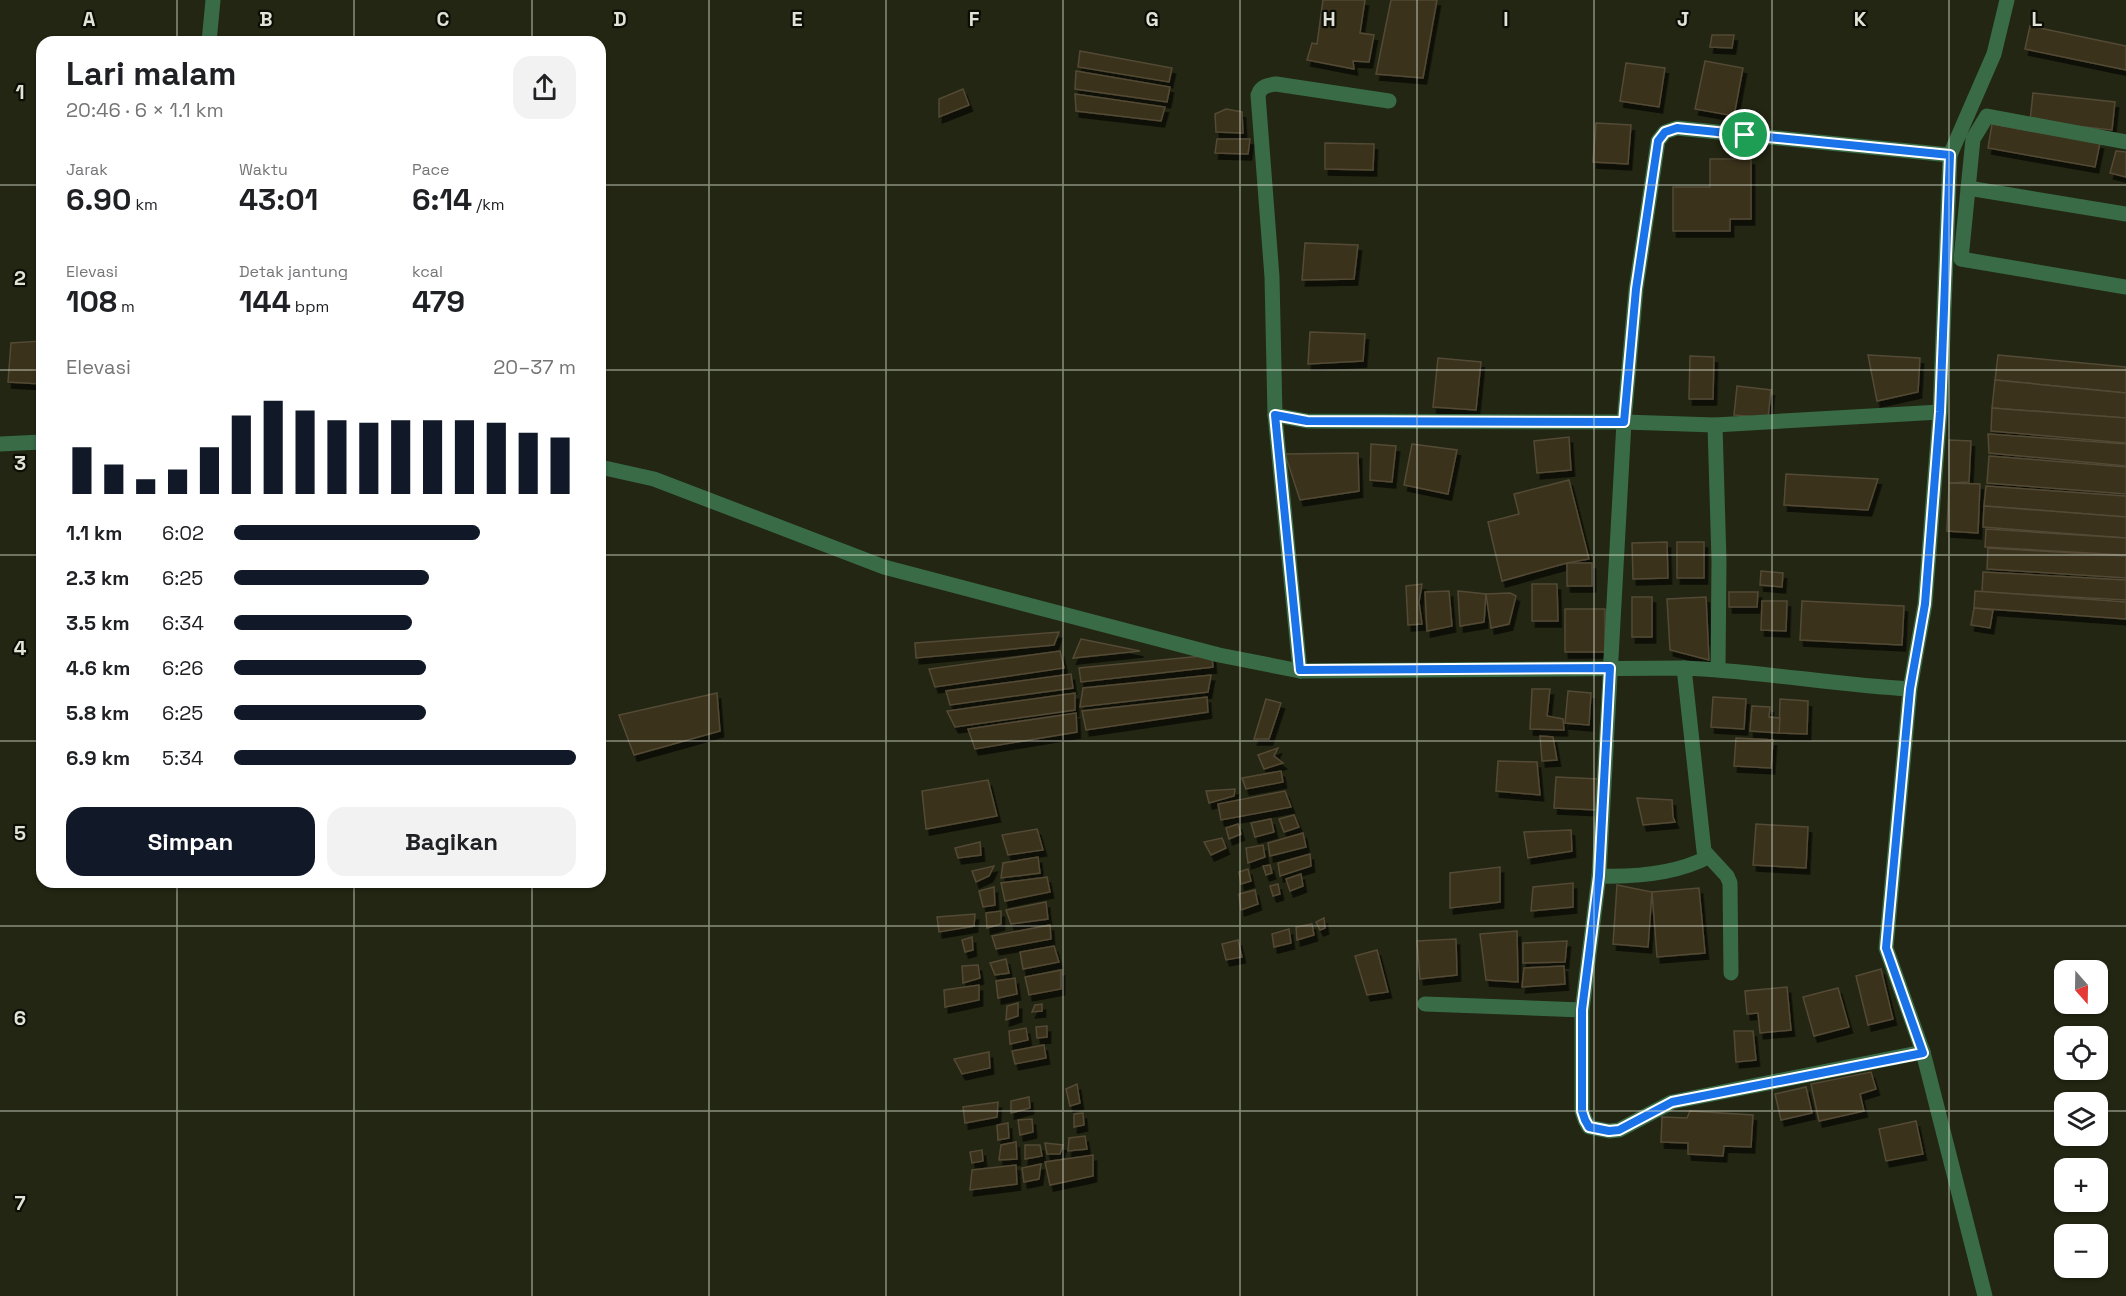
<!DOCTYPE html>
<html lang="id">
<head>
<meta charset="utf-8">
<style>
	:root { --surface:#fff; --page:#f2f2f2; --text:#202124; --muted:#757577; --accent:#111827 }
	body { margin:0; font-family:"Space Grotesk",sans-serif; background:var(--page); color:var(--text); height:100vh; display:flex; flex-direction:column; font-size:22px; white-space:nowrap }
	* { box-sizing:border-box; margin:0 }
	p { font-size:20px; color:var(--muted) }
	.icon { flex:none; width:33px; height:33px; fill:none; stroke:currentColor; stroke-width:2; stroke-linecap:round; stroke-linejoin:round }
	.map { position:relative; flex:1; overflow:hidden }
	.drawer { position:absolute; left:36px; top:36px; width:570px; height:852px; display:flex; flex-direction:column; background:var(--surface); border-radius:18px; box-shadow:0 2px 4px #0004 }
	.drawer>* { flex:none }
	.needle { width:39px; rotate:160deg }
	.controls { position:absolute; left:2054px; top:960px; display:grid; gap:12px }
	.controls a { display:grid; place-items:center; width:54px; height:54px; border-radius:12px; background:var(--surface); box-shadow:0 2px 4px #0004; font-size:30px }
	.pin { position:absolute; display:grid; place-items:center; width:51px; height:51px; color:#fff; margin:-26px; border:3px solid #fff; border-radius:50%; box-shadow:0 2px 6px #0007 }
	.round { display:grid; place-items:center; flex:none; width:63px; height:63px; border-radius:18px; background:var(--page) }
	.headline { display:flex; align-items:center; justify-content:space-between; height:102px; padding:0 30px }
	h1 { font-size:33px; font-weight:600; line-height:45px }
	.figures { display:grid; grid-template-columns:repeat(3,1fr); gap:9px; height:102px; padding:6px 30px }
	.figures div { display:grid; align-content:center }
	.figures b { font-size:30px; font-weight:600 }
	.figures small { font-size:16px; font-weight:400 }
	.figures p { font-size:16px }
	.chart { height:168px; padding:12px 30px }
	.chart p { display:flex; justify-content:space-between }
	.chart svg { width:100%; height:108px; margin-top:6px; stroke:var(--accent); stroke-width:6 }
	.action { display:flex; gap:12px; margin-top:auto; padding:12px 30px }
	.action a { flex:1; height:69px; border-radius:18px; background:var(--accent); color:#fff; font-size:24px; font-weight:600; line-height:69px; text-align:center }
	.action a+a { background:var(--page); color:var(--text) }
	ul { padding:0 30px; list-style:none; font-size:20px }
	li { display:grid; grid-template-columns:96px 72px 1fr; align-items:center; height:45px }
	li i { height:15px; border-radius:8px; background:var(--accent) }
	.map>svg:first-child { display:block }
	.building { fill:#3a311d; stroke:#534a35; stroke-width:1.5; filter:url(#shadow) }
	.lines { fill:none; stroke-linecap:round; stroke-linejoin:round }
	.street { stroke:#396b47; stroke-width:15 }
	.route-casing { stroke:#fff; stroke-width:12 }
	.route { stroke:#1a73e8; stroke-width:8 }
	.grid { fill:none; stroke:#e0e3d6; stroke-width:1.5; stroke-opacity:0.55 }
	.grid-label { font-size:20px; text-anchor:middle; font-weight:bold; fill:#e0e3d6; stroke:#0c0e06; stroke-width:4.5; stroke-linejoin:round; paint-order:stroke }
</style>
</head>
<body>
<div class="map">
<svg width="2126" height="1296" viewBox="0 0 2126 1296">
	<defs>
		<filter id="shadow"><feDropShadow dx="3.5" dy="6" stdDeviation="0" flood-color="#0009"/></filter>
	</defs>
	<rect width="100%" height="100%" fill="#222612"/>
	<!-- building -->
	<g class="building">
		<polygon points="1323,0 1365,0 1360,33 1374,35 1369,62 1353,61 1354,69 1307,60 1312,43 1317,44"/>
		<polygon points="1391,0 1437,0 1423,78 1376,74"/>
		<polygon points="2030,26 2126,46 2126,70 2025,49"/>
		<polygon points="1712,35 1734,35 1732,48 1710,47"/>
		<polygon points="1080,51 1172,68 1169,82 1078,67"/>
		<polygon points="1705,61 1743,68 1734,116 1695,109"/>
		<polygon points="1626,63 1665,68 1659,107 1620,101"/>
		<polygon points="1076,71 1170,87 1167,102 1075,89"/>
		<polygon points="963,89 969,105 939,117 939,99"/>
		<polygon points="2033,93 2115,102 2112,130 2030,121"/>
		<polygon points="1075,94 1165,107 1161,121 1076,111"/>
		<polygon points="1226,109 1242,112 1243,133 1216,132 1215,114"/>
		<polygon points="1596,123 1631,125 1628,164 1593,162"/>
		<polygon points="1992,124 2100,143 2095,167 1988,148"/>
		<polygon points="1217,139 1250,139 1248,154 1215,153"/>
		<polygon points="1325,143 1374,144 1373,170 1325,169"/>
		<polygon points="2116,151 2126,152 2126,177 2110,173"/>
		<polygon points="1710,159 1751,159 1751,219 1730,219 1730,231 1673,231 1673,187 1710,187"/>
		<polygon points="1305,243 1358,245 1354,279 1302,280"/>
		<polygon points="1310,332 1365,334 1363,361 1308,364"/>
		<polygon points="42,341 42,384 8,382 11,343"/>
		<polygon points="1868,355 1920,358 1918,392 1877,401"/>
		<polygon points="1998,355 2126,367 2126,393 1995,380"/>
		<polygon points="1690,356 1714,357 1713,399 1689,399"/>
		<polygon points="1438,358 1481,362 1476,410 1433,407"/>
		<polygon points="1995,380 2126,393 2126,418 1992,408"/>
		<polygon points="1737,386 1771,390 1768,418 1734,415"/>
		<polygon points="1992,408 2126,418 2126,443 1991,431"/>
		<polygon points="1988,434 2126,444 2126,466 1989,453"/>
		<polygon points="1569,437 1571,470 1537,473 1534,441"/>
		<polygon points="1949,440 1971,441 1969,482 1949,483"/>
		<polygon points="1371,444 1396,446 1392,482 1370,480"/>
		<polygon points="1412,444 1457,450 1448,494 1404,485"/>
		<polygon points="1358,453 1359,491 1300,500 1285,454"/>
		<polygon points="1989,456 2126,467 2126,494 1987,483"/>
		<polygon points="1786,474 1878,479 1868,510 1784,505"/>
		<polygon points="1569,480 1589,559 1567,563 1502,581 1488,522 1519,514 1514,494"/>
		<polygon points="1949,483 1980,484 1978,533 1947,531"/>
		<polygon points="1986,486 2126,496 2126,517 1984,506"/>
		<polygon points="1984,506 2126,517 2126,538 1983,527"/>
		<polygon points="1986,529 2126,538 2126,555 1985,547"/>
		<polygon points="1667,542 1668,578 1633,579 1632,543"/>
		<rect x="1677" y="542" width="27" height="36"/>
		<polygon points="1988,548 2126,556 2126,578 1987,569"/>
		<rect x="1567" y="563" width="25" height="23"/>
		<polygon points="1761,571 1783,573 1782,587 1760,585"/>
		<polygon points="1983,572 2126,580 2126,600 1982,592"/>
		<polygon points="1422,584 1419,602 1422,624 1408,625 1406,586"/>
		<polygon points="1532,584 1557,584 1558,621 1532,621"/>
		<polygon points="1449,591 1452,626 1427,631 1425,592"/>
		<polygon points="1458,591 1486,594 1484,622 1460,626"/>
		<polygon points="1975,591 2126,602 2126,619 1974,608"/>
		<polygon points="1729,592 1758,592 1757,607 1729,607"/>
		<polygon points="1510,593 1516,596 1509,624 1491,628 1486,594"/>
		<rect x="1632" y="597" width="20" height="40"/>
		<polygon points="1706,597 1709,660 1670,650 1667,599"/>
		<polygon points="1762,601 1787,601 1786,631 1761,630"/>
		<polygon points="1802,601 1904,606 1902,645 1800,640"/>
		<polygon points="1974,608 1993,610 1990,628 1971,625"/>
		<rect x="1565" y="609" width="40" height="43"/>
		<polygon points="1059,632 1054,645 916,658 915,643"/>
		<polygon points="1081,639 1140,651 1073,658"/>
		<polygon points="1060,651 1064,668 935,687 929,669"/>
		<polygon points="1212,655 1213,667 1081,682 1079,668"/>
		<polygon points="1071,674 1073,688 950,705 946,691"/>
		<polygon points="1211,675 1208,692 1080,707 1083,688"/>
		<polygon points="1532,689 1550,689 1547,716 1563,719 1564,730 1530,729"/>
		<polygon points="1568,691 1591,693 1589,725 1565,723"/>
		<polygon points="717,693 720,731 634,755 619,715"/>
		<polygon points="1075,693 1075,710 955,727 947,711"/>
		<polygon points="1207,697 1208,712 1086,730 1082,711"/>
		<polygon points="1713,697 1746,699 1744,729 1711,727"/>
		<polygon points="1266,699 1281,703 1269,739 1254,739"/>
		<polygon points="1780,699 1808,701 1807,734 1779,733"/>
		<polygon points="1752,706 1770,707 1769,717 1780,718 1779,733 1750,731"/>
		<polygon points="1076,713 1077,732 975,749 968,729"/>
		<polygon points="1540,736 1553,737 1557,760 1542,761"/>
		<polygon points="1736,738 1773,740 1771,768 1734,766"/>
		<polygon points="1278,748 1274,756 1283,763 1264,769 1258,755"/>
		<polygon points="1498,761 1537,762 1540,795 1496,791"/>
		<polygon points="1281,771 1283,782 1246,789 1242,778"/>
		<polygon points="1556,777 1599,779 1598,810 1554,808"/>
		<polygon points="988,780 997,816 926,829 922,791"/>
		<polygon points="1235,789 1234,796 1209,803 1206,791"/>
		<polygon points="1285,791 1291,807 1221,820 1218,804"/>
		<polygon points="1637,798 1672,800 1673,817 1675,822 1643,825"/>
		<polygon points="1294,815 1299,827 1284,832 1279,819"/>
		<polygon points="1271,819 1274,832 1255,837 1251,823"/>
		<polygon points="1238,824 1241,834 1229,839 1226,828"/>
		<polygon points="1756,824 1808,827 1806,868 1753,865"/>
		<polygon points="1037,829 1043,850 1008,855 1002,835"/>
		<polygon points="1571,830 1572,851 1528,858 1524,832"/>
		<polygon points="1303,833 1306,847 1270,856 1268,843"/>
		<polygon points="1222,838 1226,848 1211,855 1204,842"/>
		<polygon points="980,842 981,855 958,858 955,848"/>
		<polygon points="1263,845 1265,857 1248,863 1246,848"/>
		<polygon points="1310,854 1311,866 1280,876 1278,863"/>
		<polygon points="1038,857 1040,873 1001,878 1003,863"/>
		<polygon points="1270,865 1272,873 1266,875 1263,866"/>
		<polygon points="994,866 989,876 976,882 972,871"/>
		<polygon points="1500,867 1500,902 1450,908 1450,873"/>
		<polygon points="1248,869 1251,881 1241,884 1239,872"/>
		<polygon points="1301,874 1303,886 1290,891 1286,879"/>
		<polygon points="1047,877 1050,892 1005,901 1001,883"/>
		<polygon points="1573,883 1573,907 1531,911 1533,887"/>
		<polygon points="1278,884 1280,894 1273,896 1270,886"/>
		<polygon points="1617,885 1652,892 1648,947 1613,944"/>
		<polygon points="994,887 995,905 983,907 979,891"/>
		<polygon points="1699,888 1705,953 1657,957 1652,892"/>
		<polygon points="1255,890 1258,904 1241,910 1239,894"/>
		<polygon points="1046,902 1048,919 1011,924 1006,910"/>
		<polygon points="1001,911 1001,924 987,928 986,913"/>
		<polygon points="975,914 974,926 939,932 937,917"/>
		<polygon points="1324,918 1325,928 1320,930 1316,922"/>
		<polygon points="1312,924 1314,935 1297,940 1296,927"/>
		<polygon points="1050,925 1051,939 996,949 992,936"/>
		<polygon points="1289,929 1291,943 1274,947 1272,934"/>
		<polygon points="1517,931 1518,982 1486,980 1480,934"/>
		<polygon points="972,937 973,950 965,952 962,940"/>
		<polygon points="1456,939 1457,975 1420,979 1417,941"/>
		<polygon points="1238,940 1242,957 1226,960 1222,944"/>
		<polygon points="1567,941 1565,962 1523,963 1523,943"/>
		<polygon points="1054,946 1059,962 1023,969 1020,952"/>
		<polygon points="1377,950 1388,992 1367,995 1355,956"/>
		<polygon points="1006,959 1009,973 995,975 990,963"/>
		<polygon points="978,965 980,978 963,983 962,966"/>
		<polygon points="1564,966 1565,984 1522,987 1524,968"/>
		<polygon points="1881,969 1893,1019 1868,1025 1856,976"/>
		<polygon points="1061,970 1061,989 1029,995 1025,977"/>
		<polygon points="1015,978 1017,994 998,998 996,981"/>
		<polygon points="979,985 979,1000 945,1007 944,990"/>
		<polygon points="1787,987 1791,1030 1760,1033 1758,1013 1747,1014 1745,991"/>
		<polygon points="1838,988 1849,1027 1814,1036 1803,997"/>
		<polygon points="1018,1003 1018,1016 1006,1020 1007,1006"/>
		<polygon points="1042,1004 1042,1011 1032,1012 1035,1005"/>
		<polygon points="1047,1026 1047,1037 1037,1038 1036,1027"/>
		<polygon points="1026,1028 1028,1040 1010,1044 1009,1031"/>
		<polygon points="1734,1031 1753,1031 1756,1060 1736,1062"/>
		<polygon points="1044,1045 1046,1058 1015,1064 1012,1051"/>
		<polygon points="989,1052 990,1068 962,1074 954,1059"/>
		<polygon points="1871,1072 1876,1089 1860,1094 1864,1111 1819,1121 1811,1084"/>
		<polygon points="1077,1084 1080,1103 1070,1106 1066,1089"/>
		<polygon points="1806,1087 1812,1113 1781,1120 1775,1094"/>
		<polygon points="1029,1097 1030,1108 1011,1113 1011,1101"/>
		<polygon points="998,1102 997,1117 965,1123 963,1107"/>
		<polygon points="1690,1111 1753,1115 1751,1147 1724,1146 1723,1156 1688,1154 1688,1143 1661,1142 1662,1117 1687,1118"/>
		<polygon points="1083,1113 1084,1125 1074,1127 1074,1114"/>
		<polygon points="1032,1119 1033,1132 1020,1135 1018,1120"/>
		<polygon points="1916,1121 1923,1154 1886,1161 1879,1129"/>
		<polygon points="1008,1123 1009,1138 998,1140 997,1125"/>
		<polygon points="1085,1136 1087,1149 1068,1151 1069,1138"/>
		<polygon points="1016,1142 1017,1159 999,1160 1001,1145"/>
		<polygon points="1045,1143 1063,1145 1060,1154 1047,1154"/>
		<polygon points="1025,1145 1040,1145 1042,1156 1025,1159"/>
		<polygon points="982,1150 983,1161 972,1163 970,1152"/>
		<polygon points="1093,1155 1093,1176 1050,1185 1045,1162"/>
		<polygon points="1041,1164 1039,1179 1024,1182 1022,1168"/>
		<polygon points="1016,1165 1017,1184 970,1190 972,1170"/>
	</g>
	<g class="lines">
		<!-- street -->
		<g class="street">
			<polyline points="209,42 213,0"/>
			<path d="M 1389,101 L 1276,84 C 1268,85 1261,86 1258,95 L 1272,277 L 1275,415 L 1307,421 L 1624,422 L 1715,425 L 1940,412"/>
			<polyline points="2126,142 1987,116 1973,139 1961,259 2126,287"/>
			<polyline points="1968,188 2126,214"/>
			<polyline points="1275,415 1300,671"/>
			<polyline points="1715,425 1719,561 1718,669"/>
			<polyline points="0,444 42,442"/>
			<path d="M 600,467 L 654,479 L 884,567 L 1219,655 L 1300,671 L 1684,668 C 1760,671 1835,685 1910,689 L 1886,948 L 1923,1052 L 1985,1296"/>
			<polyline points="1684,668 1704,851 1727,876 1730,883 1731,973"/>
			<polyline points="1910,689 1925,604 1940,412 1950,155"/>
			<path d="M 1599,876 C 1635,877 1676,874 1708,857"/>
			<polyline points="1425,1004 1582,1010"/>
			<polyline points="1923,1052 1672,1102 1619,1130 1609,1131 1589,1127 1585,1120 1582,1111 1582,1010 1599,876 1624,422 1636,289 1658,141 1665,132 1677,128 1950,155 1994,54 2007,0"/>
		</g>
	</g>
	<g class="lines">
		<defs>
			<polygon id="route" points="1677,128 1950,155 1940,412 1925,604 1910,689 1886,948 1923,1053 1672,1102 1619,1130 1609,1131 1589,1127 1585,1120 1582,1111 1582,1010 1599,876 1610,668 1300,670 1275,415 1307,421 1624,422 1636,289 1658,141 1665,132"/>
		</defs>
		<!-- route casing -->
		<use href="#route" class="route-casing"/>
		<!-- route -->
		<use href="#route" class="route"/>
	</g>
	<!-- grid -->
	<path class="grid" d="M 177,0 L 177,42M 354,0 L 354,42M 532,0 L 532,42M 709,0 L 709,1296M 886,0 L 886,1296M 1063,0 L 1063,1296M 1240,0 L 1240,1296M 1417,0 L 1417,1296M 1594,0 L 1594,1296M 1772,0 L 1772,1296M 1949,0 L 1949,1296M 0,185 L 42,185M 600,185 L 2126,185M 0,370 L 42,370M 600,370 L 2126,370M 0,555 L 42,555M 600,555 L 2126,555M 0,741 L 42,741M 600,741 L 2126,741M 177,882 L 177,1296M 354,882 L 354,1296M 532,882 L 532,1296M 0,926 L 2126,926M 0,1111 L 2064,1111M 2097,1111 L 2126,1111"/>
	<g class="grid-label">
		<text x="89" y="26">A</text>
		<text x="266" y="26">B</text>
		<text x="443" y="26">C</text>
		<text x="620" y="26">D</text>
		<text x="797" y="26">E</text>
		<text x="974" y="26">F</text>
		<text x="1152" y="26">G</text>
		<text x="1329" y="26">H</text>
		<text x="1506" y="26">I</text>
		<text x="1683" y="26">J</text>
		<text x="1860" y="26">K</text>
		<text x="2037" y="26">L</text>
		<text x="20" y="99">1</text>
		<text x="20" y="285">2</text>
		<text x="20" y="470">3</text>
		<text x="20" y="655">4</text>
		<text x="20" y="840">5</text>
		<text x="20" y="1025">6</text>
		<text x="20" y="1210">7</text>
	</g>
</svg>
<div class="controls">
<a><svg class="needle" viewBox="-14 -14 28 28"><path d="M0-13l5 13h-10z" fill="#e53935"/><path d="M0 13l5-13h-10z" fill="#757577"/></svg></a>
<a><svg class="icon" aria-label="locate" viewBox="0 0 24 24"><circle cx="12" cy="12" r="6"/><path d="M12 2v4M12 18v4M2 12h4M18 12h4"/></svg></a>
<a><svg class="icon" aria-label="layers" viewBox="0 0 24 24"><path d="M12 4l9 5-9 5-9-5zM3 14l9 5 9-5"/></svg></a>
<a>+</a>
<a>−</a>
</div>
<div class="pin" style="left:1745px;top:135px;background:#1e9e55"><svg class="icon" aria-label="arrive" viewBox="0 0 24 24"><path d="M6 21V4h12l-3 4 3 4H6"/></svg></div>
<section class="drawer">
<div class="headline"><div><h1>Lari malam</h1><p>20:46 · 6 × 1.1 km</p></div><a class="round"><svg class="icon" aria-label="share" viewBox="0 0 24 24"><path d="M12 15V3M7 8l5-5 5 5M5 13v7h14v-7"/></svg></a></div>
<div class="figures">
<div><p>Jarak</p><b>6.90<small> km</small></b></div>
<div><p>Waktu</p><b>43:01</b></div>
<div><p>Pace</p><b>6:14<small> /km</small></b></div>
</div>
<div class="figures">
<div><p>Elevasi</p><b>108<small> m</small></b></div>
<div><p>Detak jantung</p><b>144<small> bpm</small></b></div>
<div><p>kcal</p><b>479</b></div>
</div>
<div class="chart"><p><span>Elevasi</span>20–37 m</p>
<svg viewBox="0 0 160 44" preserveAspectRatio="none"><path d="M5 44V25M15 44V32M25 44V38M35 44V34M45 44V25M55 44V12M65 44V6M75 44V10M85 44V14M95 44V15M105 44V14M115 44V14M125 44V14M135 44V15M145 44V19M155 44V21"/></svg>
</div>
<ul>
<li><b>1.1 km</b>6:02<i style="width:72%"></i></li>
<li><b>2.3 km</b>6:25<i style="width:57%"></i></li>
<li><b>3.5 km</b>6:34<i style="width:52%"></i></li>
<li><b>4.6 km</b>6:26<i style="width:56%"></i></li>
<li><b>5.8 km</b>6:25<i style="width:56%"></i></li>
<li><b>6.9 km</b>5:34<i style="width:100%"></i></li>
</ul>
<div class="action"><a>Simpan</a><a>Bagikan</a></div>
</section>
</div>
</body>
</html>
